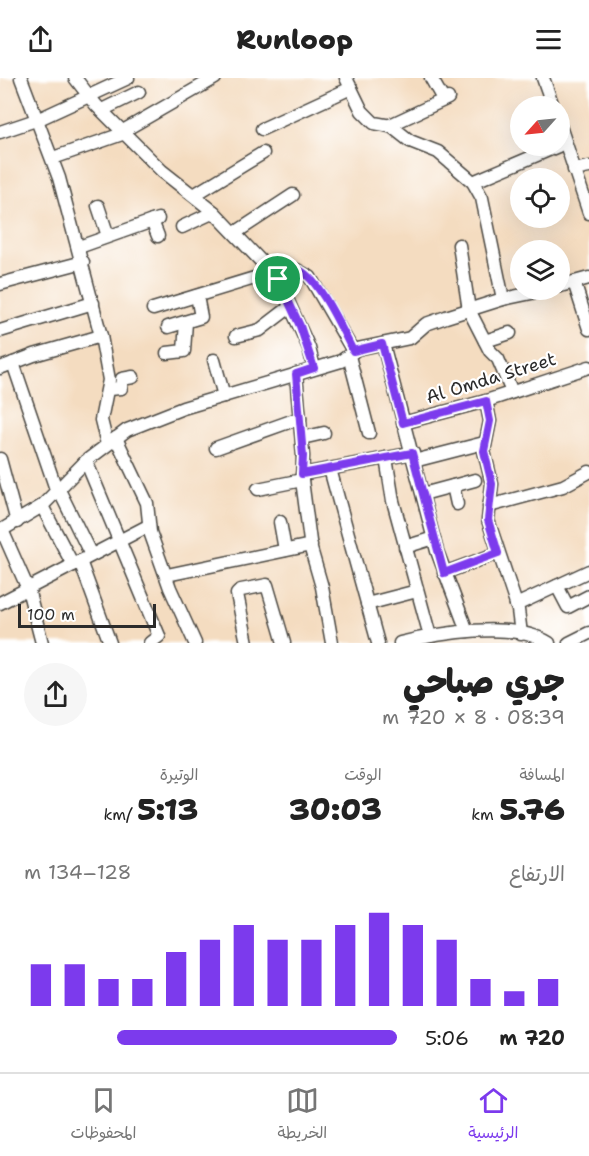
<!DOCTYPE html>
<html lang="ar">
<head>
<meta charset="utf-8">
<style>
	:root { --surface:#fff; --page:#f6f6f6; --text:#222; --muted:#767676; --line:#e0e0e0; --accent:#7c3aed }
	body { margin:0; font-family:"Shantell Sans","Playpen Sans Arabic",sans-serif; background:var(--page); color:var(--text); direction:rtl; height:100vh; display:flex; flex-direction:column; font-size:22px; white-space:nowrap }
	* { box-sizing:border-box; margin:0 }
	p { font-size:20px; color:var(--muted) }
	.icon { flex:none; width:33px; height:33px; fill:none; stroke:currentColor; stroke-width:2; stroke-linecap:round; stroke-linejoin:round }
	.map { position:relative; height:565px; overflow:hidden; direction:ltr }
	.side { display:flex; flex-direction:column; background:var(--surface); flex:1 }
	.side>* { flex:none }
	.needle { width:39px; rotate:243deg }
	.fabs { position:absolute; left:510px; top:18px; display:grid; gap:12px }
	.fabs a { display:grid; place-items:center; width:60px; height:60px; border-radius:50%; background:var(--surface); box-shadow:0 6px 24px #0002; font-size:30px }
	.scale { position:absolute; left:18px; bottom:15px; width:138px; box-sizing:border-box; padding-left:6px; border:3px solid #2b2b2b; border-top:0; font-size:16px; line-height:21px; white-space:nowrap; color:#2b2b2b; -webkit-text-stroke:4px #fff; paint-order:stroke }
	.pin { position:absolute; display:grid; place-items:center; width:51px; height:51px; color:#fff; margin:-26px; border:3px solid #fff; border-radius:50%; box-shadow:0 2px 6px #0007 }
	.round { display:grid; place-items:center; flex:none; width:63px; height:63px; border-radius:32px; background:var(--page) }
	.summary { display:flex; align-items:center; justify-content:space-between; height:102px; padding:0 24px }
	h1 { font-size:33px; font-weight:800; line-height:45px }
	.metrics { display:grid; grid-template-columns:repeat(3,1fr); gap:9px; height:102px; padding:6px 24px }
	.metrics div { display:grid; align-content:center }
	.metrics b { font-size:30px; font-weight:800 }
	.metrics small { font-size:16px; font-weight:400 }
	.metrics p { font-size:16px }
	.chart { height:168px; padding:12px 24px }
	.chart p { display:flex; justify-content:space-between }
	.chart svg { width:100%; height:108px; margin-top:6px; stroke:var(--accent); stroke-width:6 }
	ul { padding:0 24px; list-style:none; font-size:20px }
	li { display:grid; grid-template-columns:96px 72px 1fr; align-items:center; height:45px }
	li i { height:15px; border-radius:8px; background:var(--accent) }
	header { display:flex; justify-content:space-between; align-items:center; height:78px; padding:0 24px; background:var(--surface); font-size:27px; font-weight:800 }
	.tabs { display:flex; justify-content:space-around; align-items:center; height:84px; border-top:2px solid var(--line); background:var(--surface); font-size:16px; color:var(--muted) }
	.tabs a { display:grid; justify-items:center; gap:3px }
	.tabs .active { color:var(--accent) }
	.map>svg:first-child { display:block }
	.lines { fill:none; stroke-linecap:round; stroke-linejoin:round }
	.minor-casing { stroke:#494641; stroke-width:15 }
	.minor { stroke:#fff; stroke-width:12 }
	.route-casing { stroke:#fff; stroke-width:12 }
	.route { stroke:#7c3aed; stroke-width:8 }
	.labels { text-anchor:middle; stroke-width:4.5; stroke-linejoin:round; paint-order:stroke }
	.street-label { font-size:18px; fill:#2b2b2b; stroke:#fff }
</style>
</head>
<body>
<header><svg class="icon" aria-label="menu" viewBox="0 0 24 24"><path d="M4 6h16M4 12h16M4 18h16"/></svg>Runloop<svg class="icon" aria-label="share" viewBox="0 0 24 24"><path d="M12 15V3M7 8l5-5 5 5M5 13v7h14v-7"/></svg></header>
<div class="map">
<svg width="589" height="565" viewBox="0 0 589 565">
	<rect width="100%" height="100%" fill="#fff"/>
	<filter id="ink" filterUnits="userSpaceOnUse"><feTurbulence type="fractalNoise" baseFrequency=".0167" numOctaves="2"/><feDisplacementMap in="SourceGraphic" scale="12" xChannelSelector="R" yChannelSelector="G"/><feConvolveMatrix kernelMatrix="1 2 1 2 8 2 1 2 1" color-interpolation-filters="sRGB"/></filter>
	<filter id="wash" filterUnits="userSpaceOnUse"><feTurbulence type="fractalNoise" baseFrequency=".008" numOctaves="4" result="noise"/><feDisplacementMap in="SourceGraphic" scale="24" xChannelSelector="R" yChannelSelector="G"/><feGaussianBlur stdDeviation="1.35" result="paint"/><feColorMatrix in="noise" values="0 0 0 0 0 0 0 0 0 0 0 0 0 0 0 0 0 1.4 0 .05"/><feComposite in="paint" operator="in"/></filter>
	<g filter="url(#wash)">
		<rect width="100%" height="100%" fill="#f4dcc0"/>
	</g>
	<g filter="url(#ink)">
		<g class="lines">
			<defs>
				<g id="minor">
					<polyline points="21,0 59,100 101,258 109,302 101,342 107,366"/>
					<polyline points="75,0 96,27 162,93 214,134 278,201 309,270 314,290"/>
					<polyline points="346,0 362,33 374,45 391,48 410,63 438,74 473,104 482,120 503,221"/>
					<polyline points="431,0 443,21"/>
					<polyline points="543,0 553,28"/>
					<polyline points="102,32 139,14"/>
					<polyline points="388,48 448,20"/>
					<polyline points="560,48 589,135"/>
					<polyline points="262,51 351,10"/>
					<polyline points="123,53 215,0"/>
					<polyline points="0,54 39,41 128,0"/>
					<polyline points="53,80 125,55"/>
					<polyline points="574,92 589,89"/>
					<polyline points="473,104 558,68"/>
					<polyline points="194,117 263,75"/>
					<polyline points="98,128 108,158"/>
					<polyline points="152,143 158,158"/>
					<polyline points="182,149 214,134"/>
					<polyline points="235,155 293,117"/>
					<polyline points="459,167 469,232 490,273 498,281 512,314"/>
					<polyline points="79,169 158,141"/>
					<polyline points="278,201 297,192 310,199 353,273"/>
					<polyline points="574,204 589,251"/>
					<polyline points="0,206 83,184"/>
					<polyline points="560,208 589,200"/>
					<polyline points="153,231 271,195"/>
					<polyline points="168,249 201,239 197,218"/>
					<polyline points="0,253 93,225"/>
					<polyline points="236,258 260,252 290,229"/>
					<polyline points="485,263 510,255"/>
					<polyline points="383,266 437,473 467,553"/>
					<polyline points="167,275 184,273 186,244"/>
					<polyline points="349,278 369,355"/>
					<polyline points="214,282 224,318"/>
					<polyline points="13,285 57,414"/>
					<polyline points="0,290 34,277 101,258"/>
					<polyline points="296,296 303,378 302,402 311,471 322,509 332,565"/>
					<polyline points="108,311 121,310 122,301 133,299"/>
					<polyline points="486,323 490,343 484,373 492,406 488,442 518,532 521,556"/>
					<polyline points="403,345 486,323 589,289"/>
					<polyline points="116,360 147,425 150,454 170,510 195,565"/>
					<polyline points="302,360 324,355"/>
					<polyline points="216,370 300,340"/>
					<polyline points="386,380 393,423 430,558"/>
					<polyline points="0,381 17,444"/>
					<polyline points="86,383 159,558 150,565"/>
					<polyline points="414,383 484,365"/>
					<polyline points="330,391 378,565"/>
					<polyline points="302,396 413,375"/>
					<polyline points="453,408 457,426"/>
					<polyline points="258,411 302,402"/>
					<polyline points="59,412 91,477"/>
					<polyline points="423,416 475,402"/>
					<polyline points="42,428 73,487"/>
					<polyline points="489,428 563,408 589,394"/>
					<polyline points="280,444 285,472"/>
					<polyline points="2,452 28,511 42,565"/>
					<polyline points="0,453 42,428 86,383 127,352 183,330 341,283 357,271 410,260 426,246 446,239 503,221 546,212"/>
					<polyline points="405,469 434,460"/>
					<polyline points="80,483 110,565"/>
					<polyline points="444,495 498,475"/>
					<polyline points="167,497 311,467"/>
					<polyline points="557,508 568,529 589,518"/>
					<polyline points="0,525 148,448"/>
					<polyline points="367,526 417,513"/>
					<polyline points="516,527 589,493"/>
					<polyline points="247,565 237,516 241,512 267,507 284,565"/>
					<path d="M 400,565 C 439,555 513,542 549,565"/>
					<polyline points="569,565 589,555"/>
				</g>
			</defs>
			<!-- minor casing -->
			<use href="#minor" class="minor-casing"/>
			<!-- minor -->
			<use href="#minor" class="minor"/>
		</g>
	</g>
	<g class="lines" filter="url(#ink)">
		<defs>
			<path id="route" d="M 297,192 C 317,195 344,256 353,273 L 382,266 L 403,345 L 486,323 L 490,343 L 484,373 L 492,406 L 488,442 L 498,475 L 444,495 L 412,375 L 302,396 L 303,378 L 296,296 L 314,290 L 300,248 L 278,201 Z"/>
		</defs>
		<!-- route casing -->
		<use href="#route" class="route-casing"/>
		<!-- route -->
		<use href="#route" class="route"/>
	</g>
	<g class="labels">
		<!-- street labels -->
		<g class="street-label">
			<text transform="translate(491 300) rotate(-17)" y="6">Al Omda Street</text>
		</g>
	</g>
</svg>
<div class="fabs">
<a><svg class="needle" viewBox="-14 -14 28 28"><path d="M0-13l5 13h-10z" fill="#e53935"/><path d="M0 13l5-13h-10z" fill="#767676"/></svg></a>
<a><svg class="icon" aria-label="locate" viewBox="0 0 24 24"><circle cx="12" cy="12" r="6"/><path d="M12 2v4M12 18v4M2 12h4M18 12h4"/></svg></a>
<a><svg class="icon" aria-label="layers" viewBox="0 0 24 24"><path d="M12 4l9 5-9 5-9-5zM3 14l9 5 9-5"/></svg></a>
</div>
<div class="scale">100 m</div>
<div class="pin" style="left:278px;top:201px;background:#1e9e55"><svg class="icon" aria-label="arrive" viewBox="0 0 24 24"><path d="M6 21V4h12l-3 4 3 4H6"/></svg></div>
</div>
<section class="side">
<div class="summary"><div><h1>جري صباحي</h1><p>08:39 · 8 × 720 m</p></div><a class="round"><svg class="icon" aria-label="share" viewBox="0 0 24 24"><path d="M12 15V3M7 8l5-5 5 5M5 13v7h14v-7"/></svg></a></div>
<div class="metrics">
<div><p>المسافة</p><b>5.76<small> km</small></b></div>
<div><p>الوقت</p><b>30:03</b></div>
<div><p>الوتيرة</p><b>5:13<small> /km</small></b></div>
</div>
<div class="chart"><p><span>الارتفاع</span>128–134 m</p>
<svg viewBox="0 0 160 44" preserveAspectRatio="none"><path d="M5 44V27M15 44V27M25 44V33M35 44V33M45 44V22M55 44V17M65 44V11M75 44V17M85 44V17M95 44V11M105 44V6M115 44V11M125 44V17M135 44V33M145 44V38M155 44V33"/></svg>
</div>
<ul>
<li><b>720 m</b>5:06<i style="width:75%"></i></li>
</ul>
</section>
<nav class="tabs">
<a class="active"><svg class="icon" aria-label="home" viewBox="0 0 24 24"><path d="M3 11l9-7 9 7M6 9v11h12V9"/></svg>الرئيسية</a>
<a><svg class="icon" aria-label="map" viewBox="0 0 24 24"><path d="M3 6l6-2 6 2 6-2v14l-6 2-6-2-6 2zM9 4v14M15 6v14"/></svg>الخريطة</a>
<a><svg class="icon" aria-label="saved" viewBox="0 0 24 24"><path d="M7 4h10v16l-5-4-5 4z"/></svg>المحفوظات</a>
</nav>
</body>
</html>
